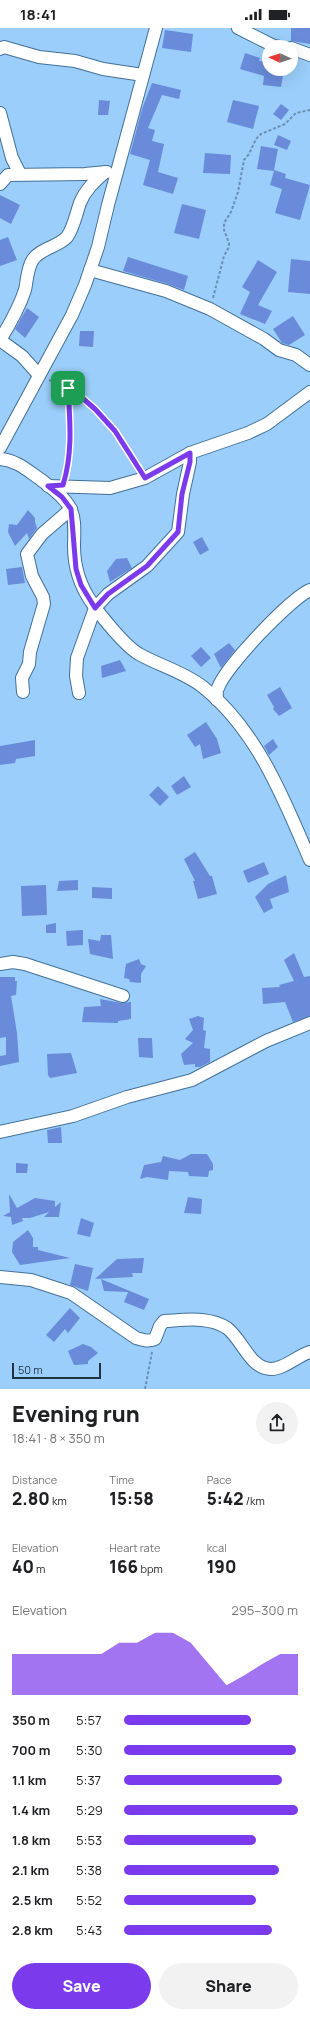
<!DOCTYPE html>
<html lang="en">
<head>
<meta charset="utf-8">
<style>
	:root { --surface:#fff; --page:#f2f2f2; --text:#202124; --muted:#757577; --accent:#7c3aed }
	body { margin:0; font-family:Manrope,sans-serif; background:var(--page); color:var(--text); height:100vh; display:flex; flex-direction:column; font-size:15px; white-space:nowrap }
	* { box-sizing:border-box; margin:0 }
	p { font-size:13px; color:var(--muted) }
	.icon { flex:none; width:22px; height:22px; fill:none; stroke:currentColor; stroke-width:2; stroke-linecap:round; stroke-linejoin:round }
	.map { position:relative; height:1361px; overflow:hidden }
	.sheet { display:flex; flex-direction:column; background:var(--surface); flex:1 }
	.sheet>* { flex:none }
	.needle { width:26px; rotate:273deg }
	.buttons { position:absolute; left:262px; top:12px; display:grid; gap:8px }
	.buttons a { display:grid; place-items:center; width:36px; height:36px; border-radius:50%; background:var(--surface); box-shadow:0 4px 16px #0002; font-size:20px }
	.scale { position:absolute; left:12px; bottom:10px; width:89px; box-sizing:border-box; padding-left:4px; border:2px solid #1e3243; border-top:0; font-size:11px; line-height:14px; white-space:nowrap; color:#1e3243; -webkit-text-stroke:3px #9bcefa; paint-order:stroke }
	.pin { position:absolute; display:grid; place-items:center; width:34px; height:34px; color:#fff; margin:-17px; border-radius:8px; box-shadow:0 2px 6px #0006 }
	.round { display:grid; place-items:center; flex:none; width:42px; height:42px; border-radius:21px; background:var(--page) }
	.headline { display:flex; align-items:center; justify-content:space-between; height:68px; padding:0 12px }
	h1 { font-size:22px; font-weight:800; line-height:30px }
	.stats { display:grid; grid-template-columns:repeat(3,1fr); gap:6px; height:68px; padding:4px 12px }
	.stats div { display:grid; align-content:center }
	.stats b { font-size:17px; font-weight:800 }
	.stats small { font-size:11px; font-weight:400 }
	.stats p { font-size:11px }
	.chart { height:112px; padding:8px 12px }
	.chart p { display:flex; justify-content:space-between }
	.chart svg { width:100%; height:72px; margin-top:4px; fill:var(--accent); opacity:.7 }
	.button { display:flex; gap:8px; margin-top:auto; padding:8px 12px }
	.button a { flex:1; height:46px; border-radius:24px; background:var(--accent); color:#fff; font-size:16px; font-weight:800; line-height:46px; text-align:center }
	.button a+a { background:var(--page); color:var(--text) }
	ul { padding:0 12px; list-style:none; font-size:13px }
	li { display:grid; grid-template-columns:64px 48px 1fr; align-items:center; height:30px }
	li i { height:10px; border-radius:5px; background:var(--accent) }
	.status { display:flex; justify-content:space-between; align-items:center; height:28px; padding:0 20px; background:var(--surface); direction:ltr }
	.status svg { height:11px; fill:currentColor }
	.map>svg:first-child { display:block }
	.building { fill:#698bd9 }
	.lines { fill:none; stroke-linecap:round; stroke-linejoin:round }
	.street-casing { stroke:#427199; stroke-width:14 }
	.path { stroke:#6990b1; stroke-width:2; stroke-dasharray:3 2; stroke-linecap:butt }
	.street { stroke:#fff; stroke-width:12 }
	.route-casing { stroke:#fff; stroke-width:8 }
	.route { stroke:#7c3aed; stroke-width:5 }
</style>
</head>
<body>
<div class="status"><b>18:41</b><svg viewBox="0 0 49 12"><path d="M0 12V9h3v3zM5 12V6h3v6zM10 12V3h3v9zM15 12V0h3v12zM26 1h20v11H26zM47 4h2v5h-2z"/></svg></div>
<div class="map">
<svg width="310" height="1361" viewBox="0 0 310 1361">
	<rect width="100%" height="100%" fill="#9bcefa"/>
	<!-- building -->
	<g class="building">
		<polygon points="291,0 310,0 310,16 291,13"/>
		<polygon points="165,2 193,6 191,24 162,20"/>
		<polygon points="245,25 260,30 259,33 269,34 269,41 284,41 281,59 263,57 264,48 240,41"/>
		<polygon points="152,55 181,62 179,71 162,67 148,100 155,102 152,113 164,116 158,144 178,150 173,166 143,157 150,132 130,126 142,81"/>
		<polygon points="99,72 110,73 108,87 98,87"/>
		<polygon points="233,72 259,78 253,101 227,94"/>
		<polygon points="281,76 289,82 281,92 273,86"/>
		<polygon points="278,107 291,113 287,122 274,117"/>
		<polygon points="261,118 278,121 274,142 286,146 285,150 310,157 300,192 275,185 282,161 270,157 274,143 257,141"/>
		<polygon points="205,125 231,127 230,146 203,145"/>
		<polygon points="0,167 20,177 11,196 0,190"/>
		<polygon points="182,176 206,182 199,211 174,205"/>
		<polygon points="8,209 17,232 0,238 0,212"/>
		<polygon points="128,229 188,248 184,262 168,256 123,243"/>
		<polygon points="291,231 310,233 310,266 288,264"/>
		<polygon points="258,232 277,244 258,277 272,283 265,296 240,286 250,264 242,259"/>
		<polygon points="27,280 39,289 25,310 15,301"/>
		<polygon points="293,288 305,307 289,317 282,315 273,301"/>
		<polygon points="80,303 94,303 93,319 79,318"/>
		<polygon points="28,482 35,490 35,494 37,500 29,511 27,505 15,518 8,504 9,496 17,497"/>
		<polygon points="202,509 209,522 200,527 193,514"/>
		<polygon points="127,530 132,540 110,554 107,543 116,531"/>
		<polygon points="22,539 25,555 8,557 6,541"/>
		<polygon points="229,615 235,622 221,640 214,626"/>
		<polygon points="201,619 211,630 201,639 191,628"/>
		<polygon points="120,632 126,643 102,650 101,638"/>
		<polygon points="280,659 292,680 279,688 273,681 274,679 267,667"/>
		<polygon points="206,694 217,711 221,725 203,731 200,716 195,719 187,707"/>
		<polygon points="273,711 278,719 269,727 264,718"/>
		<polygon points="35,712 35,728 16,731 15,735 0,737 0,718"/>
		<polygon points="184,748 191,759 177,767 171,758"/>
		<polygon points="158,758 169,769 160,778 149,767"/>
		<polygon points="195,824 210,848 212,848 217,866 198,871 193,853 195,853 184,831"/>
		<polygon points="264,834 269,846 248,855 243,843"/>
		<polygon points="286,847 289,864 270,871 273,880 264,885 255,869 268,856"/>
		<polygon points="78,852 78,862 57,863 59,853"/>
		<polygon points="46,857 47,887 22,888 21,858"/>
		<polygon points="92,859 112,860 112,871 92,870"/>
		<polygon points="56,895 56,905 46,905 46,897"/>
		<polygon points="83,902 83,917 67,918 66,903"/>
		<polygon points="101,907 111,907 113,931 90,926 88,911 100,913"/>
		<polygon points="294,925 304,949 310,948 310,988 293,994 285,974 263,976 262,960 280,959 279,957 294,953 284,932"/>
		<polygon points="139,931 141,936 146,938 141,946 141,955 130,954 129,951 124,950 126,936"/>
		<polygon points="0,949 15,949 15,953 17,953 16,967 11,968 17,1005 19,1034 0,1038 0,1028 6,1027 6,1009 0,1010"/>
		<polygon points="100,971 121,975 131,974 131,991 118,993 118,995 82,994 84,979 101,978"/>
		<polygon points="198,988 204,990 203,1002 206,1003 204,1020 210,1021 210,1034 200,1039 195,1039 195,1036 184,1037 181,1026 193,1015 185,1011 193,1002 189,991"/>
		<polygon points="138,1010 152,1010 153,1030 139,1029"/>
		<polygon points="71,1025 77,1045 50,1050 48,1047 47,1026"/>
		<polygon points="61,1099 62,1115 48,1115 47,1102"/>
		<polygon points="191,1126 207,1126 213,1136 213,1142 209,1143 208,1149 189,1148 188,1144 169,1143 168,1152 147,1149 140,1151 144,1137 161,1134 163,1128 180,1132"/>
		<polygon points="16,1135 28,1136 27,1145 16,1145"/>
		<polygon points="9,1166 17,1180 35,1170 55,1173 55,1179 61,1174 59,1189 44,1189 49,1184 30,1190 22,1190 23,1193 12,1197 11,1189 3,1188 10,1184"/>
		<polygon points="188,1169 202,1171 201,1186 184,1185"/>
		<polygon points="81,1190 94,1195 90,1209 77,1206"/>
		<polygon points="28,1202 33,1210 33,1219 38,1219 38,1222 70,1230 20,1237 12,1224 13,1214"/>
		<polygon points="144,1230 142,1245 132,1245 133,1249 95,1251 117,1231"/>
		<polygon points="75,1236 93,1240 88,1263 70,1257"/>
		<polygon points="101,1251 149,1271 144,1282 124,1274 128,1264 104,1263"/>
		<polygon points="70,1280 80,1290 68,1305 65,1301 54,1314 46,1307"/>
		<polygon points="83,1316 91,1319 98,1325 88,1333 88,1336 74,1337 68,1323"/>
	</g>
	<g class="lines">
		<defs>
			<g id="street">
				<polyline points="238,0 274,18 280,19"/>
				<polyline points="291,20 310,27"/>
				<polyline points="0,21 4,19 39,29 75,33 103,41 143,47"/>
				<polyline points="0,85 12,130 20,146"/>
				<polyline points="0,156 8,147 85,146 107,144"/>
				<polyline points="90,242 166,263 210,281 264,311 279,322 296,327 310,337"/>
				<path d="M 0,312 C 10,296 19,280 25,262 C 27,253 27,242 32,233 C 38,221 58,219 67,209 C 74,199 76,186 80,175 C 85,162 95,153 105,144"/>
				<polyline points="0,312 22,328 39,347"/>
				<polyline points="0,420 72,287 85,257 98,219 108,177 156,0"/>
				<path d="M 0,431 C 16,432 27,442 40,451 C 50,459 64,468 70,480 C 76,491 74,506 74,518 C 74,539 80,558 92,575 C 100,587 126,619 139,626 C 160,638 184,644 203,659 C 257,702 284,771 310,832"/>
				<polyline points="48,458 110,460 145,450 190,425 248,405 267,396 310,364"/>
				<polyline points="23,664 22,650 29,636 30,624 44,576 43,569 32,548 27,526 42,506 71,481"/>
				<polyline points="79,665 76,648 77,630 95,580 108,566 147,538 178,504 183,466 190,434 190,425"/>
				<path d="M 217,672 C 217,668 216,663 218,660 C 225,639 290,571 310,562"/>
				<polyline points="0,936 13,934 25,936 123,968"/>
				<polyline points="0,1104 73,1088 127,1069 192,1052 266,1013 310,995"/>
				<path d="M 0,1249 L 31,1252 L 71,1265 L 136,1310 C 143,1312 148,1314 155,1311 L 160,1298 L 164,1293 C 185,1292 209,1288 227,1300 C 242,1311 250,1341 271,1341 C 284,1341 297,1328 310,1324"/>
			</g>
		</defs>
		<!-- street casing -->
		<use href="#street" class="street-casing"/>
		<!-- path -->
		<g class="path">
			<polyline points="213,270 224,228 229,219 229,215 224,202 224,195 231,184 238,164 244,132 249,126 256,111 261,106 285,96 296,85 310,82"/>
			<polyline points="49,352 72,361 95,381 115,403 139,440"/>
			<polyline points="66,447 71,405 68,360"/>
			<polyline points="145,1361 152,1324"/>
		</g>
		<!-- street -->
		<use href="#street" class="street"/>
	</g>
	<g class="lines">
		<defs>
			<path id="route" d="M 68,360 L 72,361 L 95,381 L 115,403 L 145,450 L 190,425 L 190,434 L 182,466 L 178,504 L 147,538 L 108,566 L 95,580 L 81,557 L 76,541 L 71,481 L 62,469 L 48,458 L 63,457 C 73,425 70,393 68,360 Z"/>
		</defs>
		<!-- route casing -->
		<use href="#route" class="route-casing"/>
		<!-- route -->
		<use href="#route" class="route"/>
	</g>
</svg>
<div class="buttons">
<a><svg class="needle" viewBox="-14 -14 28 28"><path d="M0-13l5 13h-10z" fill="#e53935"/><path d="M0 13l5-13h-10z" fill="#757577"/></svg></a>
</div>
<div class="scale">50 m</div>
<div class="pin" style="left:68px;top:360px;background:#1e9e55"><svg class="icon" aria-label="arrive" viewBox="0 0 24 24"><path d="M6 21V4h12l-3 4 3 4H6"/></svg></div>
</div>
<section class="sheet">
<div class="headline"><div><h1>Evening run</h1><p>18:41 · 8 × 350 m</p></div><a class="round"><svg class="icon" aria-label="share" viewBox="0 0 24 24"><path d="M12 15V3M7 8l5-5 5 5M5 13v7h14v-7"/></svg></a></div>
<div class="stats">
<div><p>Distance</p><b>2.80<small> km</small></b></div>
<div><p>Time</p><b>15:58</b></div>
<div><p>Pace</p><b>5:42<small> /km</small></b></div>
</div>
<div class="stats">
<div><p>Elevation</p><b>40<small> m</small></b></div>
<div><p>Heart rate</p><b>166<small> bpm</small></b></div>
<div><p>kcal</p><b>190</b></div>
</div>
<div class="chart"><p><span>Elevation</span>295–300 m</p>
<svg viewBox="0 0 160 44" preserveAspectRatio="none"><path d="M0 44V19L10 19L20 19L30 19L40 19L50 19L60 12L70 12L80 6L90 6L100 12L110 25L120 38L130 32L140 25L150 19L160 19V44z"/></svg>
</div>
<ul>
<li><b>350 m</b>5:57<i style="width:73%"></i></li>
<li><b>700 m</b>5:30<i style="width:99%"></i></li>
<li><b>1.1 km</b>5:37<i style="width:91%"></i></li>
<li><b>1.4 km</b>5:29<i style="width:100%"></i></li>
<li><b>1.8 km</b>5:53<i style="width:76%"></i></li>
<li><b>2.1 km</b>5:38<i style="width:89%"></i></li>
<li><b>2.5 km</b>5:52<i style="width:76%"></i></li>
<li><b>2.8 km</b>5:43<i style="width:85%"></i></li>
</ul>
<div class="button"><a>Save</a><a>Share</a></div>
</section>
</body>
</html>
